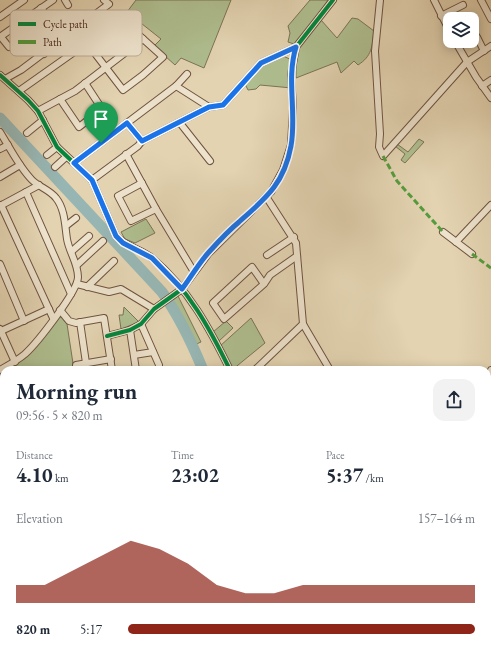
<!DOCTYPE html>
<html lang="en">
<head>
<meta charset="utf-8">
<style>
	:root { --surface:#fff; --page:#f2f2f3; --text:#1f2937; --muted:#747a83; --accent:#8f2418 }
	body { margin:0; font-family:"EB Garamond",serif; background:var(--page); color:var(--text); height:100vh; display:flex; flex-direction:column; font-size:15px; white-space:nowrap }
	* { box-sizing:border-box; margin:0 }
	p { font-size:13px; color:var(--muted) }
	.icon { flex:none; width:22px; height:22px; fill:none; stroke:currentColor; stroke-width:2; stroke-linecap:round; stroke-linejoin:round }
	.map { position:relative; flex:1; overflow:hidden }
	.details { position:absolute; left:0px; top:366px; width:491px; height:286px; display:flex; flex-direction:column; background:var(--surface); border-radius:12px 12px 0 0; box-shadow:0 2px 10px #0003 }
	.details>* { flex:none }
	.tools { position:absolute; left:443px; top:12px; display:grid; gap:8px }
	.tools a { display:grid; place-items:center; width:36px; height:36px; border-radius:8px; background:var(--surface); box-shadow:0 2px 10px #0003; font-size:20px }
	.pin { position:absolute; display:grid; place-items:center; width:34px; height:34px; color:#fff; margin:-41px -17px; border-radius:50% 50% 50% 0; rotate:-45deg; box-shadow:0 0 4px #0007 }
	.pin .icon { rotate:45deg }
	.round { display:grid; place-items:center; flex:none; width:42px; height:42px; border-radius:12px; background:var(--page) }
	.overview { display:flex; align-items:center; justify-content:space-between; height:68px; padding:0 16px }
	h1 { font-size:22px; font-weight:700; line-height:30px }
	.figures { display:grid; grid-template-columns:repeat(3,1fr); gap:6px; height:68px; padding:4px 16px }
	.figures div { display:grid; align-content:center }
	.figures b { font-size:20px; font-weight:700 }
	.figures small { font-size:11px; font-weight:400 }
	.figures p { font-size:11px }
	.chart { height:112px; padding:8px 16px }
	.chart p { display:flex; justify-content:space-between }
	.chart svg { width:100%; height:72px; margin-top:4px; fill:var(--accent); opacity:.7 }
	ul { padding:0 16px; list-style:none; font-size:13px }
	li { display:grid; grid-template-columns:64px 48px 1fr; align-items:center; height:30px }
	li i { height:10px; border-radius:5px; background:var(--accent) }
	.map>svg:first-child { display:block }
	.green { fill:#afbe8f; stroke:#7c7355 }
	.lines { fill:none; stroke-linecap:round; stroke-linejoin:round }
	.stream { stroke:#777d76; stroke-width:2 }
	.river { stroke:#97b6b3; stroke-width:11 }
	.minor-casing { stroke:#6f5340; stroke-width:8 }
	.minor { stroke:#ede2cc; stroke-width:6 }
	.quiet { stroke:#559c3e; stroke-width:3; stroke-dasharray:6 3; stroke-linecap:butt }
	.cycleway-casing { stroke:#ede2cc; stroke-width:6 }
	.cycleway { stroke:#00873e; stroke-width:4 }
	.route-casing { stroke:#fff; stroke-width:8 }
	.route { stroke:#1a73e8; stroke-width:5 }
	.key { fill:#ede2cc; stroke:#bcaa97; stroke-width:1 }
	.key-label { font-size:11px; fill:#48281b }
</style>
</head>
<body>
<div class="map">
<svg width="491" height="652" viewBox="0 0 491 652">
	<rect width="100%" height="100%" fill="#e3d3b1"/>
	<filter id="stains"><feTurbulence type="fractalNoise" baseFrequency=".005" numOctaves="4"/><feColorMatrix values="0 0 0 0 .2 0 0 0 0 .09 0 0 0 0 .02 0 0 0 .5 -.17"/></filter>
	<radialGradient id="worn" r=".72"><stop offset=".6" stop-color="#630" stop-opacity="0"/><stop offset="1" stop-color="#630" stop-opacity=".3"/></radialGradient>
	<!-- green -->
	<g class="green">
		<polygon points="136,0 231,0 204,68 181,58 175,65 154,46 161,39 127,12"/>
		<polygon points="310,0 328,0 297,45 288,42 290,33 288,26"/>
		<path d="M 352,18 L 358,19 L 374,31 C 372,47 372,56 358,65 L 354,61 L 341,73 L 337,62 L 296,78 L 296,52 L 321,20 L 337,38 Z"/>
		<polygon points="283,56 292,60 292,88 260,85 256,89 248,90 244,82 262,64"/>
		<polygon points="419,139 424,142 405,163 401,160 405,154 395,146 397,144 408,152"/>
		<polygon points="146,219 155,233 135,243 125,239 121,232"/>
		<polygon points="178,296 201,342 194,345 172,301"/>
		<polygon points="124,307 139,322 121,329 119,315 123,315"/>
		<polygon points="58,317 61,317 67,324 74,370 5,370"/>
		<polygon points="251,318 265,343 232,370 220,346"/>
		<polygon points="226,321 233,328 219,341 213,332"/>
		<polygon points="4,371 4,464 0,464 0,372"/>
		<polygon points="491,539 491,580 487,593 487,549"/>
	</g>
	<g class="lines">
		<!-- stream -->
		<g class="stream">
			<polyline points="487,598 491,584"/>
			<polyline points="450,652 453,648"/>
		</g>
		<!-- river -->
		<g class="river">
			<path d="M 0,118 L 162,292 C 179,316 192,343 203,370"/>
			<polyline points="338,648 341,652"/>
		</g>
		<defs>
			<g id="minor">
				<polyline points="65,0 68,5"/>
				<polyline points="380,0 375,51 380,134 379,147 383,156 467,62 491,46"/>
				<polyline points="434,0 450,32"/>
				<polyline points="481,0 491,19"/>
				<polyline points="41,8 49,19"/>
				<polyline points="441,16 463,5"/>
				<polyline points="0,17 24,0"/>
				<polyline points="21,22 44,54"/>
				<polyline points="0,37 53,0"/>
				<polyline points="1,37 9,47"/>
				<polyline points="477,37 484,51"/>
				<polyline points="455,41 476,77 491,98"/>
				<path d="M 0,75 L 28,100 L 38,111 L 57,147 L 92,180 L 116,236 C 126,247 141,249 152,258 C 188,288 210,329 230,370"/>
				<polyline points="5,79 21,70 109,4 104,0"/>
				<polyline points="176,86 209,107"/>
				<polyline points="482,86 491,80"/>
				<polyline points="19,91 121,19 163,57 143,75 123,90 87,43"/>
				<polyline points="60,99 79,127 102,109 85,83"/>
				<polyline points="38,111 75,91 143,39"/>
				<polyline points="127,123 142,141"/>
				<polyline points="180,123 210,161"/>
				<path d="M 0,132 C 10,148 19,167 32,180 C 39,187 50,190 56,198 C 65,209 65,226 67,239 C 69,252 78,263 78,277 C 78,291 37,343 25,354 C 18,360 9,365 0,370"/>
				<polyline points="27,133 43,120"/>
				<polyline points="0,149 8,145"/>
				<polyline points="126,154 156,209 194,272"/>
				<polyline points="47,155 57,147"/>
				<polyline points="74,163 176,86 187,74"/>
				<polyline points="55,167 66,157"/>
				<polyline points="0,177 20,165"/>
				<polyline points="92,180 138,146 142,141 209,107 223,105 261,63 296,47"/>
				<polyline points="142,183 118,196 131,221 156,209"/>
				<polyline points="26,192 71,294"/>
				<polyline points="267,198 296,243 303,324 330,370"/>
				<polyline points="1,205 53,318"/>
				<polyline points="0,206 39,185"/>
				<polyline points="67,225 76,218"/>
				<polyline points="443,232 472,254"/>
				<polyline points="456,242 491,205"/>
				<polyline points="72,251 89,236"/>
				<polyline points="267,255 294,237"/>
				<polyline points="0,264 24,321"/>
				<polyline points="77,265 103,241"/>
				<polyline points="77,284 109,292 121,289 154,309"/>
				<polyline points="264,284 252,267 213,303 224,319 264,284 270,275 297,256"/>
				<polyline points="87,287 114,261"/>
				<polyline points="60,310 69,321 76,323 104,318 112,370"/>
				<polyline points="80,322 86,363"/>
				<polyline points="141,324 159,365 159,370"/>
				<polyline points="0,329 15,362"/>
				<polyline points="130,330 136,370"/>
				<polyline points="1,331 49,309"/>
				<polyline points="107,336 130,330 141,324 154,309 182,289 208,254 271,192 283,170 291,145 293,108 291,75 296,47 333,0"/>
				<polyline points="134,355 153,352"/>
				<polyline points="256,369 303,324"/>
				<polyline points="76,370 76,365 111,359"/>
				<polyline points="487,381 491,370"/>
				<polyline points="0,480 4,480"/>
				<polyline points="0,504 4,519"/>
				<polyline points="0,536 4,535"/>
				<polyline points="0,569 4,567"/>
				<polyline points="0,592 0,593"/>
				<polyline points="0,621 4,618"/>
				<polyline points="0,643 4,646"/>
				<polyline points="7,648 14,652"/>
				<polyline points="299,648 300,652"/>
				<polyline points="371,648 376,652"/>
				<polyline points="411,648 415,652"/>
				<polyline points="24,652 30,648"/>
				<polyline points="58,652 64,648"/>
				<polyline points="92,652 99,648"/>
				<polyline points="166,652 166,648"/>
				<polyline points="192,652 193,648"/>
				<polyline points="219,652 220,648"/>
				<polyline points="246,652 247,648"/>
				<polyline points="272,652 273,648"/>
				<polyline points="419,652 421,648"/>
				<polyline points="437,652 438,648"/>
			</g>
		</defs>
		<!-- minor casing -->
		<use href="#minor" class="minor-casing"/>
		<!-- minor -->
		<use href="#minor" class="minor"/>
		<!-- quiet -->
		<g class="quiet">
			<polyline points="383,156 397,181 443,232"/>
			<polyline points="472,254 491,268"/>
			<polyline points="348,648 351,652"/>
		</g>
		<defs>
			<g id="cycleway">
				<path d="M 0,75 L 28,100 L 38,111 L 57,147 L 92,180 L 116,236 C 126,247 141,249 152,258 C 188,288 210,329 230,370"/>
				<polyline points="107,336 130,330 141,324 154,309 182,289 208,254 271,192 283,170 291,145 293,108 291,75 296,47 333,0"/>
			</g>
		</defs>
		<!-- cycleway casing -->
		<use href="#cycleway" class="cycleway-casing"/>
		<!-- cycleway -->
		<use href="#cycleway" class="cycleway"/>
	</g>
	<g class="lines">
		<defs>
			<path id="route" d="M 296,47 C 286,79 297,113 291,146 C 284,184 266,198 239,222 C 228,231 218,242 209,252 C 199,263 191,277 182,289 L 152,258 L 123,243 L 116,236 L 92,180 L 74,163 L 127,123 L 142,141 L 209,107 L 223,105 L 261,63 Z"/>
		</defs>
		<!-- route casing -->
		<use href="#route" class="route-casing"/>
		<!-- route -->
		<use href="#route" class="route"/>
	</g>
	<!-- legend -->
	<rect x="10" y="10" width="132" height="46" rx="6" class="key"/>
	<rect x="18" y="22" width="18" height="4" fill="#00873e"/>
	<rect x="18" y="40" width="18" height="4" fill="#559c3e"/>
	<g class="key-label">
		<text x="43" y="28">Cycle path</text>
		<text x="43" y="46">Path</text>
	</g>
	<rect width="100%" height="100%" filter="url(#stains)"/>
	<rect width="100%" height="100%" fill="url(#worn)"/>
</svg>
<div class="tools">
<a><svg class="icon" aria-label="layers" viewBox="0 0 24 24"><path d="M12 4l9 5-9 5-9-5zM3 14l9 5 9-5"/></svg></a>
</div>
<div class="pin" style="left:101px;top:143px;background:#1e9e55"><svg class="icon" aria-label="arrive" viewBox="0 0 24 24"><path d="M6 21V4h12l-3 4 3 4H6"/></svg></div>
<section class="details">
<div class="overview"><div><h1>Morning run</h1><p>09:56 · 5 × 820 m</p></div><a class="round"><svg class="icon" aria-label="share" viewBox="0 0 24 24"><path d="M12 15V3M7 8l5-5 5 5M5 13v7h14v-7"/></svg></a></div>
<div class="figures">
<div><p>Distance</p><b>4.10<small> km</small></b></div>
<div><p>Time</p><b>23:02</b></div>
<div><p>Pace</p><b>5:37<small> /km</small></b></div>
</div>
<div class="chart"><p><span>Elevation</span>157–164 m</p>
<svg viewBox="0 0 160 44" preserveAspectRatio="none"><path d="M0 44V33L10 33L20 24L30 15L40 6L50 11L60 20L70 33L80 38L90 38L100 33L110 33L120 33L130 33L140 33L150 33L160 33V44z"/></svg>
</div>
<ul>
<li><b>820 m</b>5:17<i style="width:100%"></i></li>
</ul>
</section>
</div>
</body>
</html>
